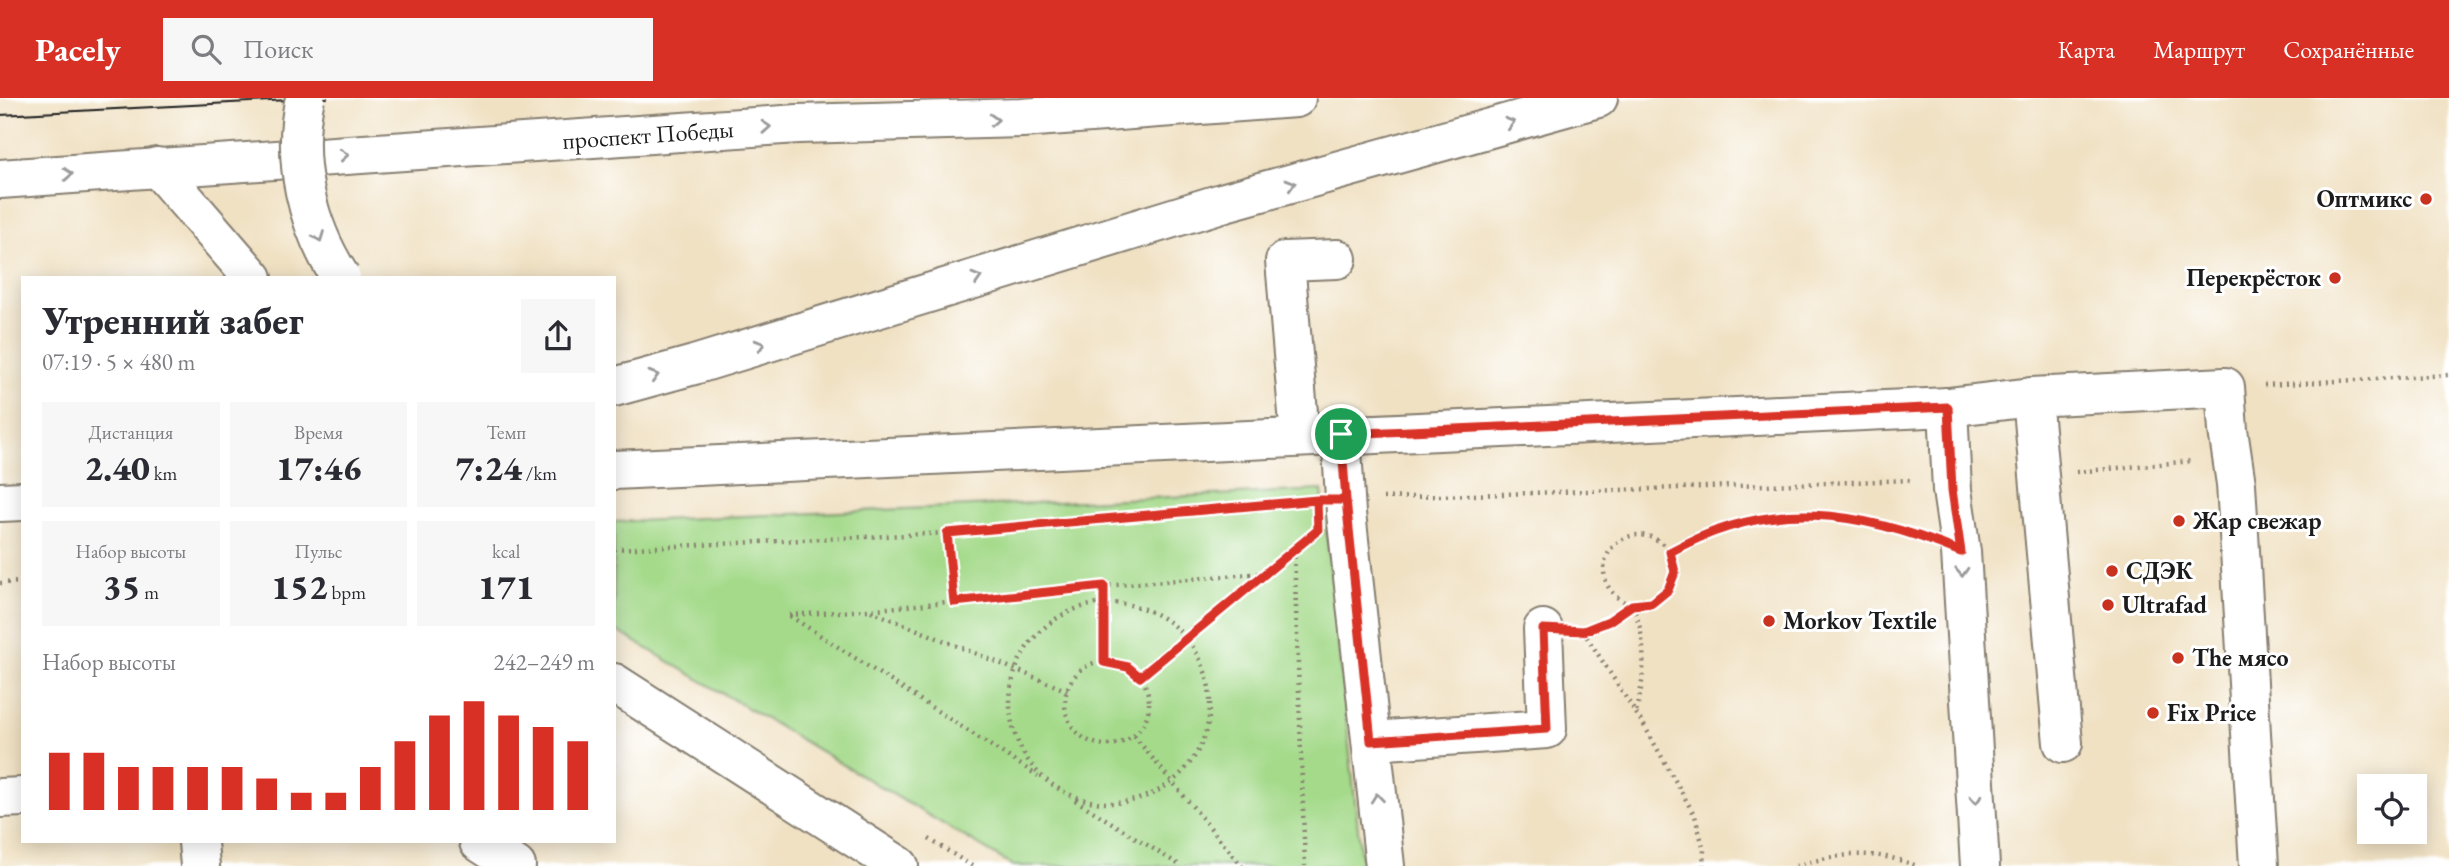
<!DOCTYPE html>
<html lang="ru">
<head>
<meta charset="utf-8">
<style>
	:root { --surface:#fff; --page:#f7f7f7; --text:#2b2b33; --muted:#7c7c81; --accent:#d93025 }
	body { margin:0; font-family:"EB Garamond",serif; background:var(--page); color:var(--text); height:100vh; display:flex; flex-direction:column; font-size:26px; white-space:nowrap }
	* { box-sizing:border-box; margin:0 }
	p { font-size:23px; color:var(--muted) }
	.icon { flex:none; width:38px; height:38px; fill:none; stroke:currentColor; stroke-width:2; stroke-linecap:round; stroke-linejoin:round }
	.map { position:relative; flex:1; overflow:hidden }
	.panel { position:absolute; left:21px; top:178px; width:595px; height:567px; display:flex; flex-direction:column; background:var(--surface); border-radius:0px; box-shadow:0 4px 18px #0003 }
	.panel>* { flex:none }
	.tools { position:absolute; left:2357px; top:676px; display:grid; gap:14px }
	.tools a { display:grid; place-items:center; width:70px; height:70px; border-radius:0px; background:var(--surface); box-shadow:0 4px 18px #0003; font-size:35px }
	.pin { position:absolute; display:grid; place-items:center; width:60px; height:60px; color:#fff; margin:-30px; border:4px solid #fff; border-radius:50%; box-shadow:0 2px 7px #0007 }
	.round { display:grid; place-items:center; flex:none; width:74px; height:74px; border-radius:0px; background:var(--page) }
	.head { display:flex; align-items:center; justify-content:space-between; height:119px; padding:0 21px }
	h1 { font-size:38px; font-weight:800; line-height:52px }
	.figures { display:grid; grid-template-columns:repeat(3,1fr); gap:10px; height:119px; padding:7px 21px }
	.figures div { display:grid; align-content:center; border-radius:0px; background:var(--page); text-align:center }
	.figures b { font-size:35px; font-weight:800 }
	.figures small { font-size:19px; font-weight:400 }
	.figures p { font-size:19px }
	.chart { height:196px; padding:14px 21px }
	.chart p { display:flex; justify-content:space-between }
	.chart svg { width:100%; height:126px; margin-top:7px; stroke:var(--accent); stroke-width:6 }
	header { display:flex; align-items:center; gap:42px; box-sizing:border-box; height:98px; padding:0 35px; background:var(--accent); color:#fff }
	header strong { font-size:33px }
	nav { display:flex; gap:38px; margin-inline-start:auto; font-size:24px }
	.search { width:490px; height:63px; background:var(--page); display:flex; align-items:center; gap:18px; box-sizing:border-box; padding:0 24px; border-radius:0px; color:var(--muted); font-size:26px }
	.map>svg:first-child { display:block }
	.green { fill:#a5da8b; stroke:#607b54; stroke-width:2 }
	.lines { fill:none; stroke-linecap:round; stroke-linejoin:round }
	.minor-casing { stroke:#867e70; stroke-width:42 }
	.major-casing { stroke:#867e70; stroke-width:42 }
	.path { stroke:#867e70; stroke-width:4.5; stroke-dasharray:2 5; stroke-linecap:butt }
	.minor { stroke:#fff; stroke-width:38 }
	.major { stroke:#fff; stroke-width:38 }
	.tram { stroke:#1c1c1c; stroke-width:2 }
	.major-bridge-casing { stroke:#867e70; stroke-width:42; stroke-linecap:butt }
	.major-bridge { stroke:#fff; stroke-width:38 }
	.oneway { stroke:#999 }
	.route-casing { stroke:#fff; stroke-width:14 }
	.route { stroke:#d93025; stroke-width:9 }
	.poi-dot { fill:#c8321e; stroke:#fff; stroke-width:2.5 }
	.labels { text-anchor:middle; stroke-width:6; stroke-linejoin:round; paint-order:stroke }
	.street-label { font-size:24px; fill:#1c1c1c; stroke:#fff }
	.poi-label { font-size:24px; font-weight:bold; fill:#1c1c1c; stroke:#fff; text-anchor:start }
</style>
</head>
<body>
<header>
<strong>Pacely</strong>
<div class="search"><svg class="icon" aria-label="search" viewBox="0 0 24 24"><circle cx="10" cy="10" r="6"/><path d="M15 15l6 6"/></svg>Поиск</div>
<nav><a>Карта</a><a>Маршрут</a><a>Сохранённые</a></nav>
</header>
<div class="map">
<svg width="2449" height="768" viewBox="0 0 2449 768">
	<rect width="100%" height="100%" fill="#fff"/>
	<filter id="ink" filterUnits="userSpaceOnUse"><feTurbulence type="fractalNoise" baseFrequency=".0143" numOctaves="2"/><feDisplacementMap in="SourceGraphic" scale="14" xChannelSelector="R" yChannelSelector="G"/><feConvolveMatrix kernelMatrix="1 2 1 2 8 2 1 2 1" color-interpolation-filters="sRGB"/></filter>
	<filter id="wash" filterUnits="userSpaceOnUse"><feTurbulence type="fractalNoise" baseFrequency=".00686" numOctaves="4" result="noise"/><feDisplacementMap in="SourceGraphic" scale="28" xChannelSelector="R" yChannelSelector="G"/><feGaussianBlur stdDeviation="1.57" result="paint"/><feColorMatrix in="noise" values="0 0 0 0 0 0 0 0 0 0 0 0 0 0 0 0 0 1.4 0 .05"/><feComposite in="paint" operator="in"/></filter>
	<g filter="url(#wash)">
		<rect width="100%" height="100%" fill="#f0e1c3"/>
		<!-- green -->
		<polygon class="green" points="1322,392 1362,768 1014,768 614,531 614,424"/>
	</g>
	<g filter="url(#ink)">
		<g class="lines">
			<defs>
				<g id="minor">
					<polyline points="157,69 253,180"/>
					<polyline points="2032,299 2063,645"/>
					<polyline points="1948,309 1952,392 1961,454 1980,768"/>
					<polyline points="1341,336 1346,415 1385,768"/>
					<polyline points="1300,338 1285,163 1337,161"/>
					<polyline points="614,372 1948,309 2032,299 2225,289 2228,332 2236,386 2259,768"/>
					<polyline points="0,404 23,403"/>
					<polyline points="614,585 899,768"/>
					<polyline points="1372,643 1547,631 1543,531"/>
					<polyline points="0,700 23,699"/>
					<polyline points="198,744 200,768"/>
					<polyline points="479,744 516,768"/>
				</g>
				<g id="major">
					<polyline points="0,81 798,26 1022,20 1296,0"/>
					<polyline points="614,289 694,267 1225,104 1598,0"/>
				</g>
			</defs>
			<!-- minor casing -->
			<use href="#minor" class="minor-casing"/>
			<!-- major casing -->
			<use href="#major" class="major-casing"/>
			<!-- path -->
			<g class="path">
				<polyline points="2264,287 2449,277"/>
				<polyline points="2076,374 2192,363"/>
				<polyline points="1383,400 1913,382"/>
				<polyline points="947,435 954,504"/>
				<circle cx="1639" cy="472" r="35"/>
				<polyline points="614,451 947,435 1308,403"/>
				<polyline points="1294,452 1305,768"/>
				<path d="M 1670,454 C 1718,427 1774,412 1830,416 C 1860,419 1890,429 1919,437"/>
				<polyline points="0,485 23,484"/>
				<circle cx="1110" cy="605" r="100"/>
				<polyline points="871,513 1068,593"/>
				<polyline points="789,517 868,512 1104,488 1263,475 1309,439"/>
				<polyline points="790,518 1038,678"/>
				<polyline points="1583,533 1645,629 1695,718 1704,752 1703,768"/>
				<path d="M 1584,533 L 1609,523 L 1632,507 C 1648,541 1645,579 1636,615"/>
				<circle cx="1107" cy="605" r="42"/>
				<polyline points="1104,564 1104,488"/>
				<polyline points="1140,579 1263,476"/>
				<polyline points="1134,638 1242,768"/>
				<polyline points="1075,702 1181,768"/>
				<polyline points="929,741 972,768"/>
				<path d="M 1796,768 C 1839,755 1874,751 1917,768"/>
			</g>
			<!-- minor -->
			<use href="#minor" class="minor"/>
			<!-- major -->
			<use href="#major" class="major"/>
			<!-- tram -->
			<polyline class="tram" points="0,17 327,0"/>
			<defs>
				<path id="major-bridge" d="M 305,0 C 291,62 307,128 341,180"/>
			</defs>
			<!-- major-bridge casing -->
			<use href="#major-bridge" class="major-bridge-casing"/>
			<!-- major-bridge -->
			<use href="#major-bridge" class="major-bridge"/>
		</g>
		<!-- one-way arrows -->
		<defs><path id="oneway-chevron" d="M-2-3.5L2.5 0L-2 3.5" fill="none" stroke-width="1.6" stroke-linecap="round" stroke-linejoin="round" transform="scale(1.75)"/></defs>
		<g class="oneway">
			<use href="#oneway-chevron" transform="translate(994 22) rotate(-3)"/>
			<use href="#oneway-chevron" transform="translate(1510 25) rotate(-16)"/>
			<use href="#oneway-chevron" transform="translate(766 29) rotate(-4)"/>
			<use href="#oneway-chevron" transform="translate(344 57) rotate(-4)"/>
			<use href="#oneway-chevron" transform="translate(68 76) rotate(-4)"/>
			<use href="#oneway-chevron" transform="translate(1291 86) rotate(-16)"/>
			<use href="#oneway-chevron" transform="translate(319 139) rotate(69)"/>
			<use href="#oneway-chevron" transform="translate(977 180) rotate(-17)"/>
			<use href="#oneway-chevron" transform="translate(760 247) rotate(-17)"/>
			<use href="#oneway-chevron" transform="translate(654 278) rotate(-16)"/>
			<use href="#oneway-chevron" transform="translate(1962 474) rotate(87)"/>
			<use href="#oneway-chevron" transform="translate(1377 700) rotate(-96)"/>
			<use href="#oneway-chevron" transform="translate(1976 701) rotate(87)"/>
		</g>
	</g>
	<g class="lines" filter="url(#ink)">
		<defs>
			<path id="route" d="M 1341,336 L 1346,402 L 1317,402 L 1318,432 L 1140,579 L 1128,569 L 1104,564 L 1104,488 L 954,504 L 947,435 L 1317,402 L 1346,402 L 1371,643 L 1547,631 L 1543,531 L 1584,533 L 1609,523 L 1632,507 L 1652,505 L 1668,492 L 1675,474 L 1670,454 C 1770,398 1859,412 1961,454 L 1952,392 L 1948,309 L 1341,336"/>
		</defs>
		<!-- route casing -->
		<use href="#route" class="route-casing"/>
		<!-- route -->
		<use href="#route" class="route"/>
	</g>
	<!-- markers -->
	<g class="poi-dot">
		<circle cx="2426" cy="101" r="7"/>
		<circle cx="2335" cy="180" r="7"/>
		<circle cx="2179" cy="423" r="7"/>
		<circle cx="2112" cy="473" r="7"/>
		<circle cx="2108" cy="507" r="7"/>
		<circle cx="1769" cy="523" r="7"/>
		<circle cx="2178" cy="560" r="7"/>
		<circle cx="2153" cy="615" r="7"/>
	</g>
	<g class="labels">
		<!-- street labels -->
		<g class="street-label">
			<text transform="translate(648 37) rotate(-4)" y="8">проспект Победы</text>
		</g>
		<!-- poi labels -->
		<g class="poi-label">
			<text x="2412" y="109" text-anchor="end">Оптмикс</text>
			<text x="2321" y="188" text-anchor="end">Перекрёсток</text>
			<text x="2193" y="431">Жар свежар</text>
			<text x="2126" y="481">СДЭК</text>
			<text x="2122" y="515">Ultrafad</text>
			<text x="1783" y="531">Morkov Textile</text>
			<text x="2192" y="568">The мясо</text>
			<text x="2167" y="623">Fix Price</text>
		</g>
	</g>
</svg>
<div class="tools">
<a><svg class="icon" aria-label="locate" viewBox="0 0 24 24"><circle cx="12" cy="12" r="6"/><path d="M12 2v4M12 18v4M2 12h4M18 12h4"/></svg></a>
</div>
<div class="pin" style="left:1341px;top:336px;background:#1e9e55"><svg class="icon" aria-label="arrive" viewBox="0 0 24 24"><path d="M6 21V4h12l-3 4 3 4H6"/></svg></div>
<section class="panel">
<div class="head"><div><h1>Утренний забег</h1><p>07:19 · 5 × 480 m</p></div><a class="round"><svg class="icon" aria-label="share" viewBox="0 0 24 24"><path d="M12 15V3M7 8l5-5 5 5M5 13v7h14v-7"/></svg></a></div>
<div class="figures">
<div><p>Дистанция</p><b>2.40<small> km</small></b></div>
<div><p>Время</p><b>17:46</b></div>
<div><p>Темп</p><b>7:24<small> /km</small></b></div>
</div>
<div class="figures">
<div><p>Набор высоты</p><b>35<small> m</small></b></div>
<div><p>Пульс</p><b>152<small> bpm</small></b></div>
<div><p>kcal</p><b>171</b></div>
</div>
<div class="chart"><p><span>Набор высоты</span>242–249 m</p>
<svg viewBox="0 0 160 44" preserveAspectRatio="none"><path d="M5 44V24M15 44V24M25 44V29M35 44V29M45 44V29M55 44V29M65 44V33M75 44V38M85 44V38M95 44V29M105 44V20M115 44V11M125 44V6M135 44V11M145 44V15M155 44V20"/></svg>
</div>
</section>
</div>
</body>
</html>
